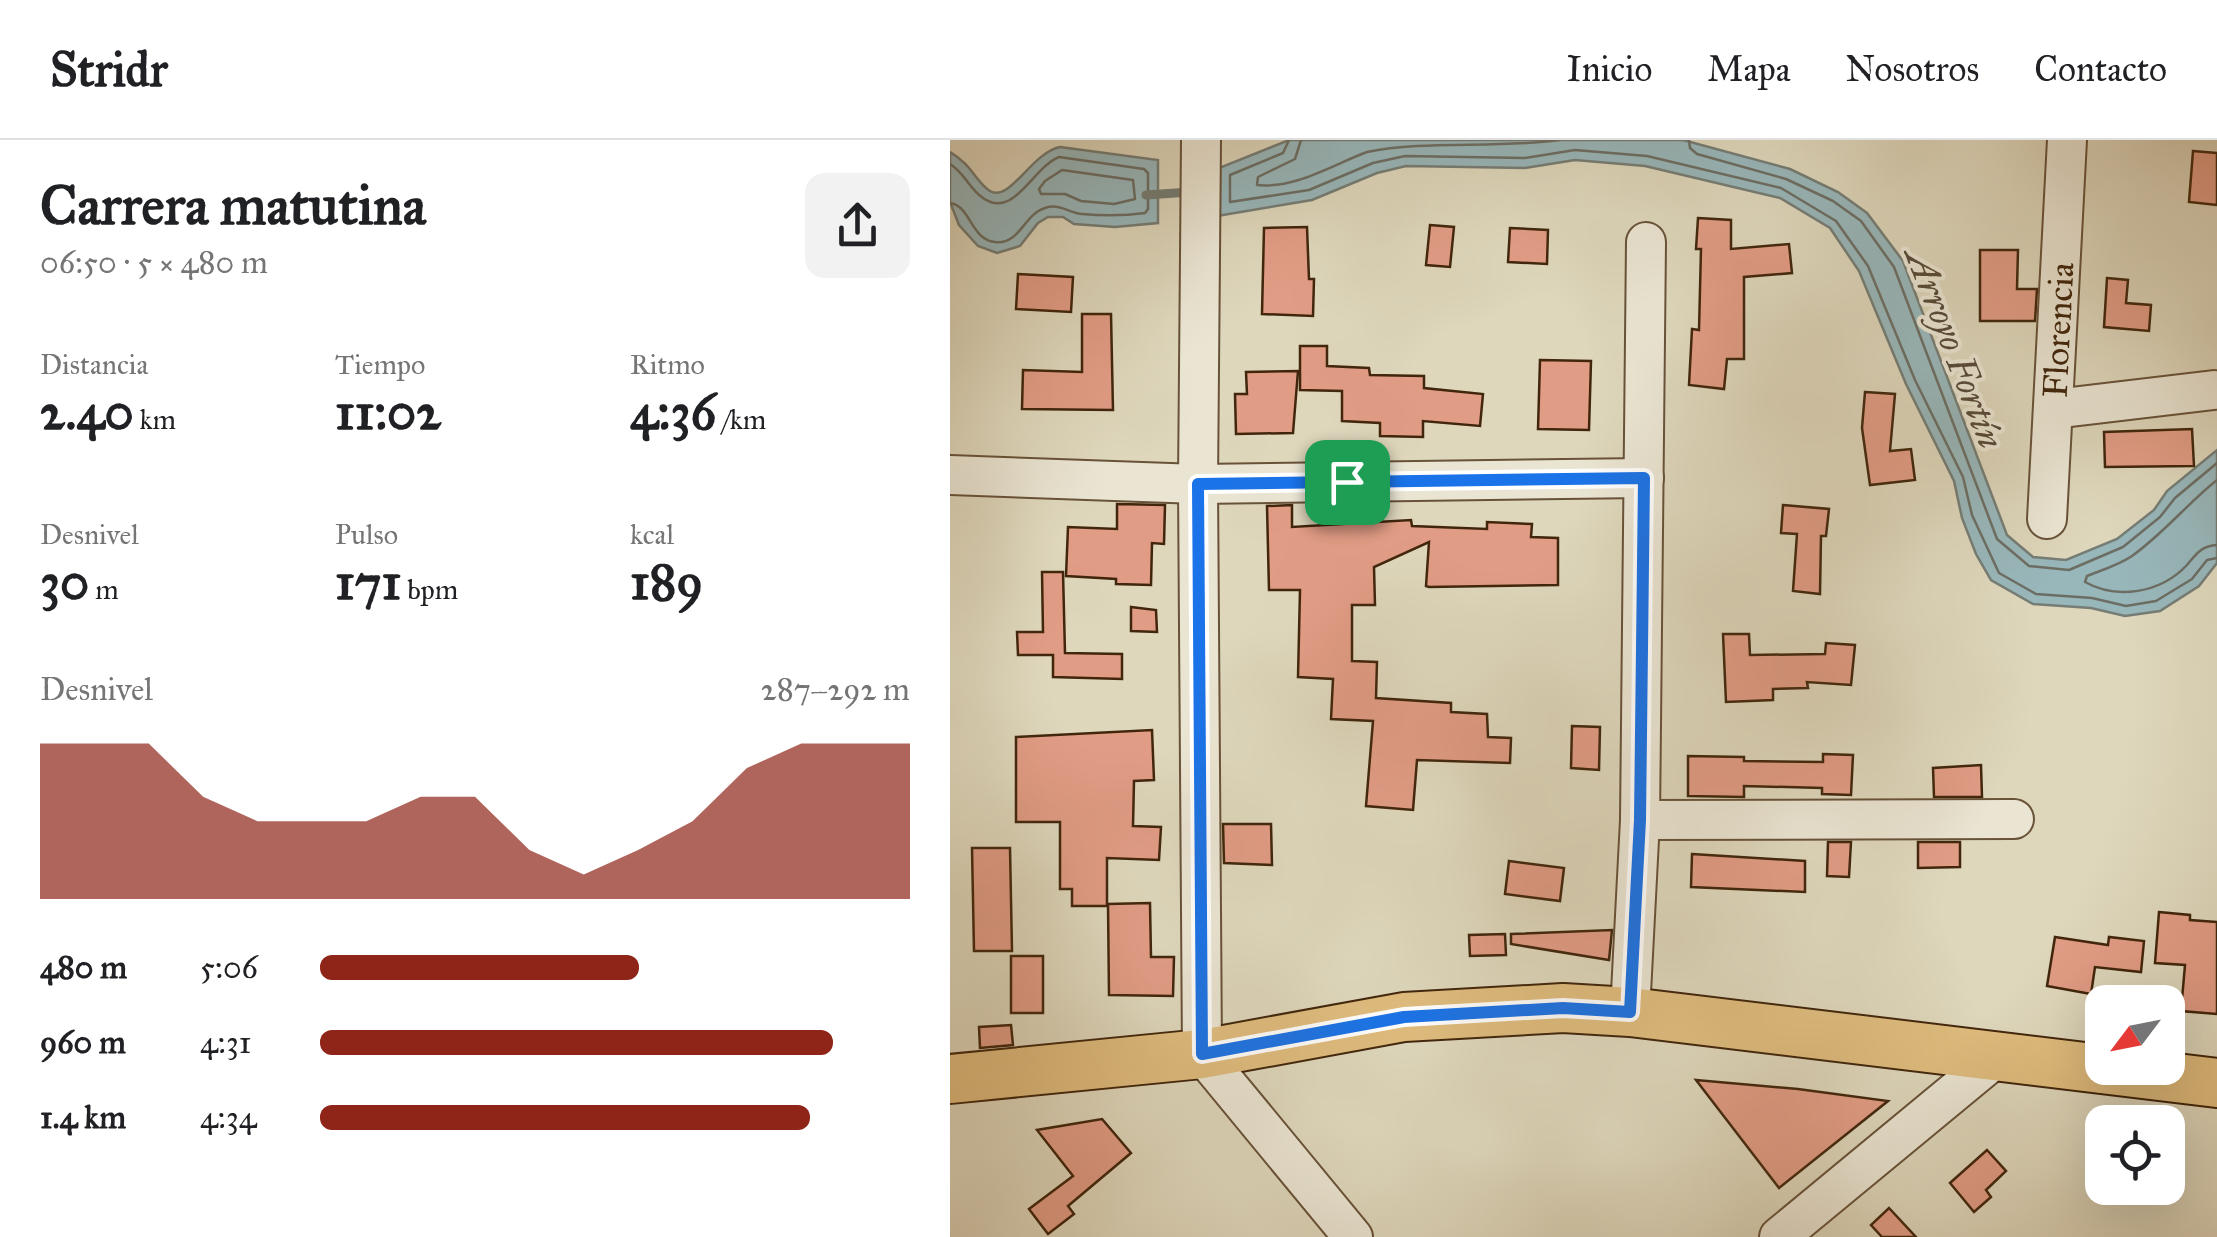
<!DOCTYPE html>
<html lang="es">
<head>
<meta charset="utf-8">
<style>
	:root { --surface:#fff; --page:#f2f2f2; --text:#202124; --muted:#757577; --line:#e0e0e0; --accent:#8f2418 }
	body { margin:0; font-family:"IM FELL Great Primer",serif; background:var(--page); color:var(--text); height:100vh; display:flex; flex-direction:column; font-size:38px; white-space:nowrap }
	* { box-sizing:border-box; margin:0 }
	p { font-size:32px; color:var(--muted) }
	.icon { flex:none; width:55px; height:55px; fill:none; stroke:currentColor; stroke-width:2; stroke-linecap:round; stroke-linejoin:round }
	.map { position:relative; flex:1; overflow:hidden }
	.sheet { display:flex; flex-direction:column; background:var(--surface); width:950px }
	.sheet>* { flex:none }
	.needle { width:65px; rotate:238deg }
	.controls { position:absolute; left:1135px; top:845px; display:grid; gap:20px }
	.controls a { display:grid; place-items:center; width:100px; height:100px; border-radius:20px; background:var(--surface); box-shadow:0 10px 40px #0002; font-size:50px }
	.pin { position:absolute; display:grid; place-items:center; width:85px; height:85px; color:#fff; margin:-42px; border-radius:20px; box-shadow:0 5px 15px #0006 }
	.round { display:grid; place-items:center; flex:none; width:105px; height:105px; border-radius:20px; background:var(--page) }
	.overview { display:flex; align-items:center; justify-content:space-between; height:170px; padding:0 40px }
	h1 { font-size:55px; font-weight:700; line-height:75px }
	.figures { display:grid; grid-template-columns:repeat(3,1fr); gap:15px; height:170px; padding:10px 40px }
	.figures div { display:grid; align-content:center }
	.figures b { font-size:50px; font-weight:700 }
	.figures small { font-size:28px; font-weight:400 }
	.figures p { font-size:28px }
	.chart { height:280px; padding:20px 40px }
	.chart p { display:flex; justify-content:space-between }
	.chart svg { width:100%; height:180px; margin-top:10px; fill:var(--accent); opacity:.7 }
	ul { padding:0 40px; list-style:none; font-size:32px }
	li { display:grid; grid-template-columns:160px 120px 1fr; align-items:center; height:75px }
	li i { height:25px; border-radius:12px; background:var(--accent) }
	header { display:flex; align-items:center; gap:60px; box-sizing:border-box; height:140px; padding:0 50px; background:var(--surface); border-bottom:2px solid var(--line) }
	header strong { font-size:48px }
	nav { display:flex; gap:55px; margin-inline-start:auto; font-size:35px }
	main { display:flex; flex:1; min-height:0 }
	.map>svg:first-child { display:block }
	.water { fill:#98b7bb; stroke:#757d75; stroke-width:2.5 }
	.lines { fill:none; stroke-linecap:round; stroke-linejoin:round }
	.shore { stroke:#6c6e64; stroke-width:2.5 }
	.stream { stroke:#757d75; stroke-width:9 }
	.building { fill:#e19c85; stroke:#41260c; stroke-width:2.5 }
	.minor-casing { stroke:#685238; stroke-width:42 }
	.major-casing { stroke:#41260c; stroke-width:52 }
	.minor { stroke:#eae5d3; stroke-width:38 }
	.major { stroke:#dfbc7e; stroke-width:48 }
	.route-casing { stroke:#fff; stroke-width:20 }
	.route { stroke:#1a73e8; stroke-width:12 }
	.labels { text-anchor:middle; stroke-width:8; stroke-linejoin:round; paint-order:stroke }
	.street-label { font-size:35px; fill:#41260c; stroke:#eae5d3 }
	.water-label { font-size:38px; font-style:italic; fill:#574a38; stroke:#eae5d3 }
</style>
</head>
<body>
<header>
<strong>Stridr</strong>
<nav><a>Inicio</a><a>Mapa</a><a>Nosotros</a><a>Contacto</a></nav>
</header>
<main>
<section class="sheet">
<div class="overview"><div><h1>Carrera matutina</h1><p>06:50 · 5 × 480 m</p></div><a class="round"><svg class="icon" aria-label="share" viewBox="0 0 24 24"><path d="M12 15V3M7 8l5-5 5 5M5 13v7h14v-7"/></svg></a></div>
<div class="figures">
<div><p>Distancia</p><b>2.40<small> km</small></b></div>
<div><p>Tiempo</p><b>11:02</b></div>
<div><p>Ritmo</p><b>4:36<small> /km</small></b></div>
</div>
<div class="figures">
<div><p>Desnivel</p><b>30<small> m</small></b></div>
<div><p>Pulso</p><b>171<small> bpm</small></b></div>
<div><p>kcal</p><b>189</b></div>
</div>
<div class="chart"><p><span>Desnivel</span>287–292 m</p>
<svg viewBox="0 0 160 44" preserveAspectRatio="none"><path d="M0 44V6L10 6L20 6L30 19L40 25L50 25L60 25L70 19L80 19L90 32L100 38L110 32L120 25L130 12L140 6L150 6L160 6V44z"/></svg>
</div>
<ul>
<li><b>480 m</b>5:06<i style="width:54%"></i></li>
<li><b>960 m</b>4:31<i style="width:87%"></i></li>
<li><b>1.4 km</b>4:34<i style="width:83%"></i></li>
</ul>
</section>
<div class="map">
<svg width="1267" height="1097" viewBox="0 0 1267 1097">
	<rect width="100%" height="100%" fill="#ded7bc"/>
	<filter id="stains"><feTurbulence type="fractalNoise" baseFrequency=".002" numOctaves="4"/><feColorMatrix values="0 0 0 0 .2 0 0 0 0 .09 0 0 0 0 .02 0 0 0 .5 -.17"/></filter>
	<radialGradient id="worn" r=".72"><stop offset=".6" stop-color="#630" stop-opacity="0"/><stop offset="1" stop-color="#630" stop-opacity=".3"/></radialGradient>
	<!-- water -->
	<g class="water">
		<polygon points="339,0 733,0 840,29 888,52 917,73 953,121 1057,395 1083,417 1116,420 1167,399 1204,370 1217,351 1267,310 1267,423 1249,446 1210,471 1175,476 1141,468 1083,464 1041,440 1026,414 1012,378 1004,341 956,244 909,131 880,88 830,58 695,26 625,20 575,28 456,26 427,33 362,60 267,76 269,28"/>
		<path d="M 110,7 L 208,20 L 208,83 L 165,87 L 124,84 L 113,77 L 98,77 L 88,83 L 70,106 L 47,113 L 28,106 L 9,85 L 0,62 L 0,12 C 21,24 27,43 40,51 C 60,63 81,13 110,7 Z"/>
	</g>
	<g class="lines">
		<!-- shore -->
		<g class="shore">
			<polyline points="339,0 333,13 280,35 280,62 359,50 423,23 455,16 575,18 625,10 697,16 831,48 886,81 918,126 965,240 1013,337 1022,375 1049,433 1086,454 1142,458 1176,466 1206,461 1242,439 1257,420 1267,418"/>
			<path d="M 351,0 L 345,19 L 308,37 L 307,45 C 345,49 382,25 417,12 C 475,0 548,9 609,0"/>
			<polyline points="739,0 740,8 747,14 836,39 883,61 911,81 944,127 1047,399 1079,426 1119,430 1173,407 1210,377 1225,358 1267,323"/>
			<path d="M 0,24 C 15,33 19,49 33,58 C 64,80 82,28 109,17 L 194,29 L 198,33 L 198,69 L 195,73 C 174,76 154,76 132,74 C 119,73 110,63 95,68 C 74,74 70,105 45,102 C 20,99 21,66 0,63"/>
			<polygon points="112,30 183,40 185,59 164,64 131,61 115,54 91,54 89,49 95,41"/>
			<path d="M 1267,340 C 1237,364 1214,393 1182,416 C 1169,425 1152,430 1137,436 L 1135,442 C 1167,460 1210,453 1236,426 C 1246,415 1250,406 1267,405"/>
		</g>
		<!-- stream -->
		<polyline class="stream" points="196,55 240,52"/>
	</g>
	<!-- building -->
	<g class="building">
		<polygon points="1243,11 1267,13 1267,65 1239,62"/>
		<polygon points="748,78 781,80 781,109 839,104 842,133 794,137 794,219 777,219 774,249 739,245 742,189 749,190 751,109 746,109"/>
		<polygon points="480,85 504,87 500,127 476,125"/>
		<polygon points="357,87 359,139 364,139 363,176 312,174 314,88"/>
		<polygon points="560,88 598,90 597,124 558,122"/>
		<polygon points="1030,110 1068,110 1067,149 1087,149 1085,181 1030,181"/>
		<polygon points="68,134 123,137 121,172 66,169"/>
		<polygon points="1157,138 1178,140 1176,163 1201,165 1199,191 1154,187"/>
		<polygon points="132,174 161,174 163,270 72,269 73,230 132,232"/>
		<polygon points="350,206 377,206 377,226 419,228 420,235 474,236 474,248 533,254 530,286 473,281 473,297 430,296 430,283 392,281 392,251 350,250"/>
		<polygon points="590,220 641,221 639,290 588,289"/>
		<polygon points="348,231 343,293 286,294 285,254 297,254 296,232"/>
		<polygon points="915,252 945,254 940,311 961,309 965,340 920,345 912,288"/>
		<polygon points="1242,289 1244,326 1155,327 1154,292"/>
		<polygon points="167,364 215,365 214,404 202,403 201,445 166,444 166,439 116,436 118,387 167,389"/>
		<polygon points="342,365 342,387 461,380 462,386 537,389 537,382 582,384 581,397 608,398 608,445 479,447 476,446 479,402 424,427 425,465 402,465 402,521 427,522 426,558 501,563 501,572 537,574 538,597 561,598 560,623 467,620 463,670 416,666 423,581 381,579 383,539 348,537 350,450 319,450 317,366"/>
		<polygon points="833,365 879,369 876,396 871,396 870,454 843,451 847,394 831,393"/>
		<polygon points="92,432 113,432 115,513 172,514 172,539 103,537 103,515 68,515 67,492 93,492"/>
		<polygon points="181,467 206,470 207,492 181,491"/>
		<polygon points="773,494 799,494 800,515 875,514 876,503 905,505 901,545 857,542 858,548 823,549 823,560 776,562"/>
		<polygon points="622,586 650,587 649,630 621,628"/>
		<polygon points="202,590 204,640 184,641 183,686 211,687 209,720 157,718 157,766 122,766 122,749 110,749 110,682 66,682 66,597"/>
		<polygon points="873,614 903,615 901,655 872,654 872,648 794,646 794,657 738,656 738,616 794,617 794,621 873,622"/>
		<polygon points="1031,625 1032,657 984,657 983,628"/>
		<polygon points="273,684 321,684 322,725 274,723"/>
		<polygon points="878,702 901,702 899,737 877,736"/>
		<polygon points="968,702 1010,702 1010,727 968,728"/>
		<polygon points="22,708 60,708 62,811 24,811"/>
		<polygon points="742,714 855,721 855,752 741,747"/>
		<polygon points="559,721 614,728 610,761 555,754"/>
		<polygon points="200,763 201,817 224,817 223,856 159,855 158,764"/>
		<polygon points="1209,772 1240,775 1240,780 1267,782 1267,874 1231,871 1235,825 1205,823"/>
		<polygon points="662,790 659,820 561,804 561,794"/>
		<polygon points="555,794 556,815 520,816 519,795"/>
		<polygon points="1105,797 1158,805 1159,797 1194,801 1191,832 1145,827 1141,854 1097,846"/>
		<rect x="61" y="816" width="32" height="57"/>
		<polygon points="61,885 63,905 30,908 29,887"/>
		<polygon points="746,940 848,949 938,961 829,1048"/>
		<polygon points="152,979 181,1013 118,1066 124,1074 98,1094 79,1069 123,1036 87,990"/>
		<polygon points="1037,1010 1056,1031 1036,1050 1041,1057 1024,1072 1000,1043"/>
		<polygon points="939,1068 966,1097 932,1097 921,1085"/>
	</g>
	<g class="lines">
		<defs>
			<g id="minor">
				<polyline points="251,0 248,344 252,914 403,1097"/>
				<polyline points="1104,269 1264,250"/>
				<polyline points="0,335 248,344 694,338"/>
				<polyline points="1097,379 1117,0"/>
				<polyline points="690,680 1064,679"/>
				<polyline points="680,872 690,680 696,102"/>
				<polyline points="829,1097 1048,916"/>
			</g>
			<polyline id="major" points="0,939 252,914 454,877 613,868 680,872 1267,943"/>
		</defs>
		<!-- minor casing -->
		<use href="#minor" class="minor-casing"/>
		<!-- major casing -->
		<use href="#major" class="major-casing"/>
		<!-- minor -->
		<use href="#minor" class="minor"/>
		<!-- major -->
		<use href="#major" class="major"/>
	</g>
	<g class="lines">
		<defs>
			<polygon id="route" points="694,338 690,680 680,872 613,868 454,877 252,914 248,344"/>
		</defs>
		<!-- route casing -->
		<use href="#route" class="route-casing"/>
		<!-- route -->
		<use href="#route" class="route"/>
	</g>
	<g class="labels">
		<!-- street labels -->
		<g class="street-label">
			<text transform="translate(1108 190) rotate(-87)" y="12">Florencia</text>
		</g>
		<!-- water labels -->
		<g class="water-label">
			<text transform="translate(1005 208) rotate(69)" y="13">Arroyo Fortín</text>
		</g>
	</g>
	<rect width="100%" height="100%" filter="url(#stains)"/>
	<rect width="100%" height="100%" fill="url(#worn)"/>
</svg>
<div class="controls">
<a><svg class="needle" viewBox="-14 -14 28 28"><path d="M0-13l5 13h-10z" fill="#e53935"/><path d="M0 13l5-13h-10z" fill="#757577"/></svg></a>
<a><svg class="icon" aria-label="locate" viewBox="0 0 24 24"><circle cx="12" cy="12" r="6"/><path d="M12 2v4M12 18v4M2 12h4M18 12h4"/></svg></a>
</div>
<div class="pin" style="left:397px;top:342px;background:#1e9e55"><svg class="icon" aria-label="arrive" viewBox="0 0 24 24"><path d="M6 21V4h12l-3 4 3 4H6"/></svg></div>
</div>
</main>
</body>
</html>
